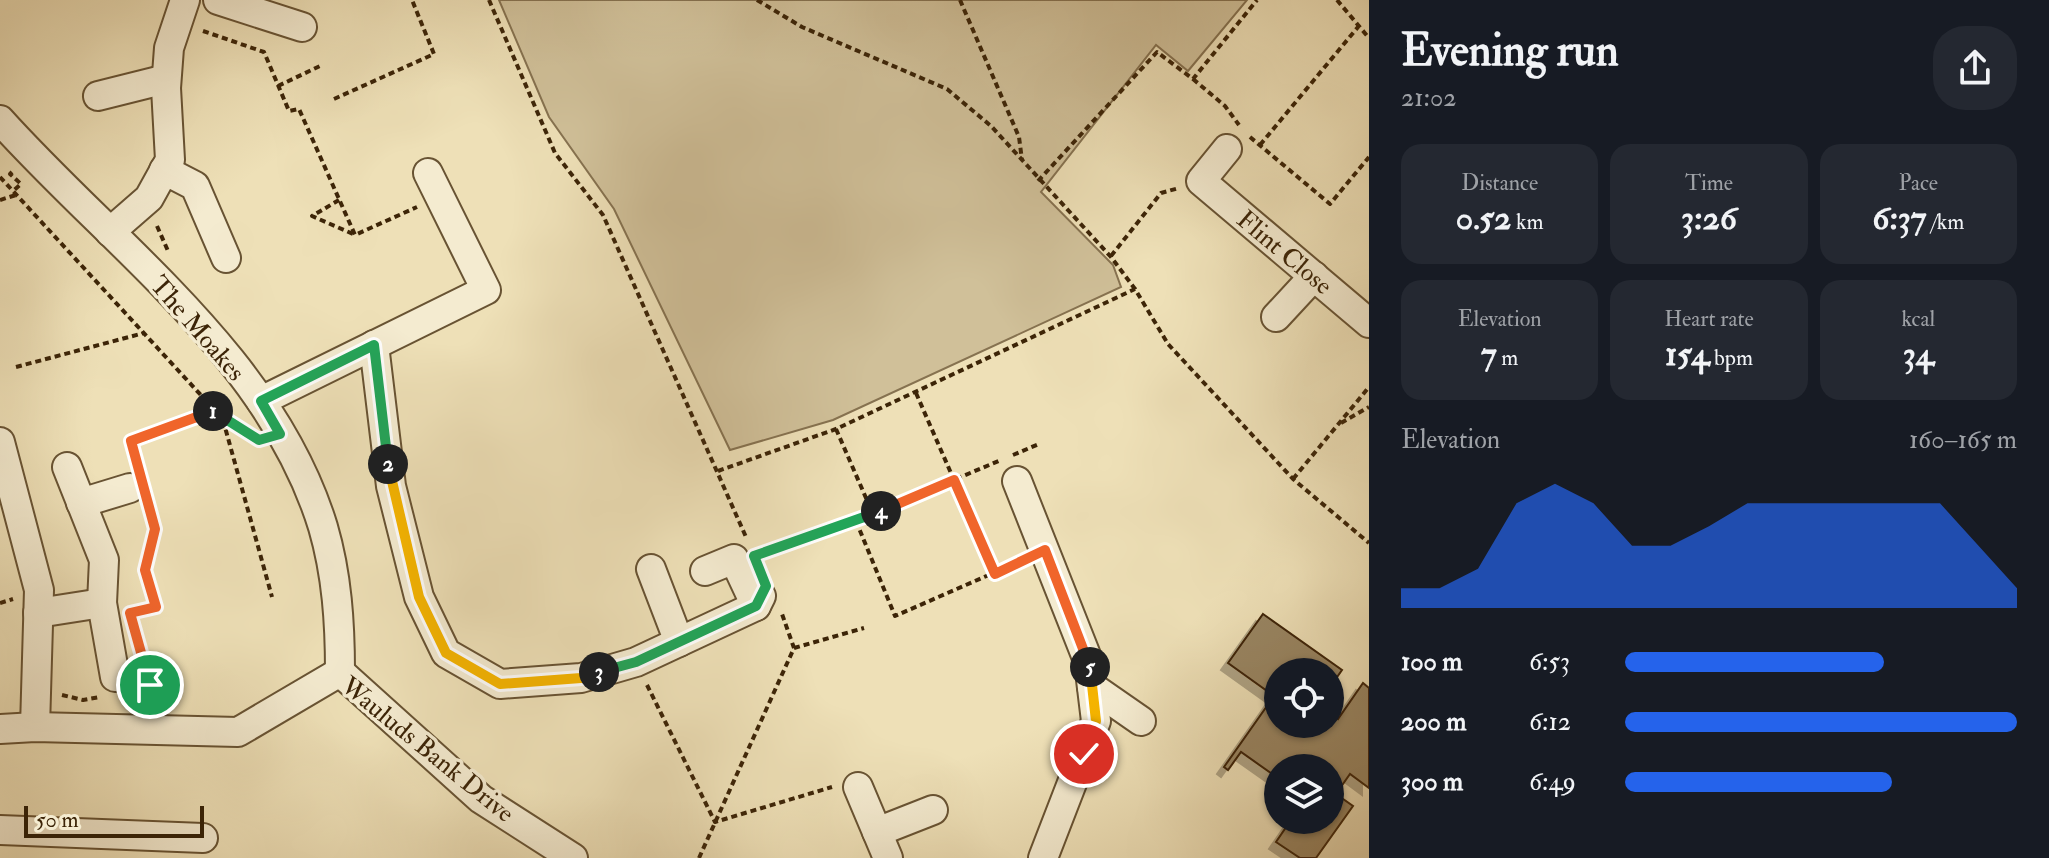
<!DOCTYPE html>
<html lang="en">
<head>
<meta charset="utf-8">
<style>
	:root { --surface:#171b24; --page:#242831; --text:#f1f3f6; --muted:#9ea1a6; --accent:#2563eb }
	body { margin:0; font-family:"IM FELL Double Pica",serif; background:var(--page); color:var(--text); height:100vh; display:flex; flex-direction:column; font-size:30px; white-space:nowrap }
	* { box-sizing:border-box; margin:0 }
	p { font-size:26px; color:var(--muted) }
	.icon { flex:none; width:44px; height:44px; fill:none; stroke:currentColor; stroke-width:2; stroke-linecap:round; stroke-linejoin:round }
	.map { position:relative; flex:1; overflow:hidden }
	.details { display:flex; flex-direction:column; background:var(--surface); width:680px }
	.details>* { flex:none }
	.controls { position:absolute; left:1264px; top:658px; display:grid; gap:16px }
	.controls a { display:grid; place-items:center; width:80px; height:80px; border-radius:50%; background:var(--surface); box-shadow:0 2px 6px #0004; font-size:40px }
	.scale { position:absolute; left:24px; bottom:20px; width:180px; box-sizing:border-box; padding-left:8px; border:4px solid #3c2407; border-top:0; font-size:22px; line-height:28px; white-space:nowrap; color:#3c2407; -webkit-text-stroke:6px #f4ebd0; paint-order:stroke }
	.pin { position:absolute; display:grid; place-items:center; width:68px; height:68px; color:#fff; margin:-34px; border:4px solid #fff; border-radius:50%; box-shadow:0 2px 8px #0007 }
	.km { position:absolute; width:40px; height:40px; margin:-20px; border-radius:50%; background:#222; color:#fff; font-size:22px; line-height:40px; text-align:center }
	.round { display:grid; place-items:center; flex:none; width:84px; height:84px; border-radius:32px; background:var(--page) }
	.headline { display:flex; align-items:center; justify-content:space-between; height:136px; padding:0 32px }
	h1 { font-size:44px; font-weight:800; line-height:60px }
	.figures { display:grid; grid-template-columns:repeat(3,1fr); gap:12px; height:136px; padding:8px 32px }
	.figures div { display:grid; align-content:center; border-radius:20px; background:var(--page); text-align:center }
	.figures b { font-size:34px; font-weight:800 }
	.figures small { font-size:22px; font-weight:400 }
	.figures p { font-size:22px }
	.chart { height:224px; padding:16px 32px }
	.chart p { display:flex; justify-content:space-between }
	.chart svg { width:100%; height:144px; margin-top:8px; fill:var(--accent); opacity:.7 }
	ul { padding:0 32px; list-style:none; font-size:26px }
	li { display:grid; grid-template-columns:128px 96px 1fr; align-items:center; height:60px }
	li i { height:20px; border-radius:10px; background:var(--accent) }
	main { display:flex; flex:1; min-height:0 }
	.map>svg:first-child { display:block }
	.green { fill:#d0c099; stroke:#867250; stroke-width:2 }
	.building { fill:#998663; stroke:#3c2407; stroke-width:2; filter:url(#shadow) }
	.lines { fill:none; stroke-linecap:round; stroke-linejoin:round }
	.minor-casing { stroke:#685333; stroke-width:32 }
	.path { stroke:#3c2407; stroke-width:4; stroke-dasharray:6 4; stroke-linecap:butt }
	.minor { stroke:#f4ebd0; stroke-width:28 }
	.split-1-casing { stroke:#fff; stroke-width:16 }
	.split-2-casing { stroke:#fff; stroke-width:16 }
	.split-3-casing { stroke:#fff; stroke-width:16 }
	.split-4-casing { stroke:#fff; stroke-width:16 }
	.split-5-casing { stroke:#fff; stroke-width:16 }
	.split-6-casing { stroke:#fff; stroke-width:16 }
	.split-1 { stroke:#f0652b; stroke-width:10 }
	.split-2 { stroke:#22a559; stroke-width:10 }
	.split-3 { stroke:#f5b400; stroke-width:10 }
	.split-4 { stroke:#22a559; stroke-width:10 }
	.split-5 { stroke:#f0652b; stroke-width:10 }
	.split-6 { stroke:#f5b400; stroke-width:10 }
	.labels { text-anchor:middle; stroke-width:7; stroke-linejoin:round; paint-order:stroke }
	.street-label { font-size:26px; fill:#3c2407; stroke:#f4ebd0 }
</style>
</head>
<body>
<main>
<div class="map">
<svg width="1369" height="858" viewBox="0 0 1369 858">
	<defs>
		<filter id="shadow"><feDropShadow dx="-7" dy="7" stdDeviation="0" flood-color="#0004"/></filter>
	</defs>
	<rect width="100%" height="100%" fill="#eee0b7"/>
	<filter id="stains"><feTurbulence type="fractalNoise" baseFrequency=".0025" numOctaves="4"/><feColorMatrix values="0 0 0 0 .2 0 0 0 0 .09 0 0 0 0 .02 0 0 0 .5 -.17"/></filter>
	<radialGradient id="worn" r=".72"><stop offset=".6" stop-color="#630" stop-opacity="0"/><stop offset="1" stop-color="#630" stop-opacity=".3"/></radialGradient>
	<!-- green -->
	<polygon class="green" points="499,0 1247,0 1188,71 1156,45 1041,192 1113,265 1121,287 833,420 730,450 614,209 549,117"/>
	<!-- building -->
	<polygon class="building" points="1263,614 1342,670 1330,687 1330,672 1278,672 1278,724 1330,724 1330,713 1338,719 1363,683 1369,688 1369,788 1350,774 1336,794 1353,806 1316,858 1300,858 1276,842 1291,820 1330,820 1330,768 1278,768 1278,778 1241,752 1228,770 1224,767 1274,696 1228,663"/>
	<g class="lines">
		<defs>
			<g id="minor">
				<polyline points="218,0 302,27"/>
				<polyline points="98,96 166,79"/>
				<path d="M 0,120 C 114,247 271,357 323,527 C 337,575 340,623 340,672"/>
				<polyline points="1227,149 1201,181 1369,323"/>
				<polyline points="164,170 195,186 226,258"/>
				<polyline points="110,232 149,198 170,160 166,88 169,48 185,0"/>
				<polyline points="1276,317 1314,276"/>
				<polyline points="374,345 391,486 419,597 446,653 500,684 581,678 636,662 756,606 761,596"/>
				<polyline points="261,401 486,290 428,173"/>
				<polyline points="0,442 39,590 35,727"/>
				<polyline points="67,467 104,560 102,603 115,677"/>
				<polyline points="1017,481 1089,663 1096,721 1043,858"/>
				<polyline points="81,503 130,488"/>
				<polyline points="651,569 679,642"/>
				<polyline points="705,571 734,559 756,606"/>
				<polyline points="38,613 102,603"/>
				<polyline points="340,672 481,799 573,858"/>
				<polyline points="1092,687 1141,721"/>
				<polyline points="0,729 35,727 238,732 340,672"/>
				<polyline points="858,787 888,858"/>
				<polyline points="0,830 203,838"/>
				<polyline points="877,832 933,810"/>
			</g>
		</defs>
		<!-- minor casing -->
		<use href="#minor" class="minor-casing"/>
		<!-- path -->
		<g class="path">
			<polyline points="489,0 555,153 603,215 746,537"/>
			<polyline points="757,0 802,27 947,89 991,126 1111,257 1135,289"/>
			<polyline points="960,0 1019,137 1022,160"/>
			<polyline points="1337,0 1369,38"/>
			<polyline points="203,31 264,52 289,111 299,109 355,235 417,207"/>
			<polyline points="1193,79 1225,106 1239,125"/>
			<polyline points="278,86 320,66"/>
			<polyline points="334,99 434,54 412,0"/>
			<polyline points="1250,137 1330,204 1369,157"/>
			<polyline points="1260,145 1358,27"/>
			<polyline points="12,172 10,174 21,184 13,191"/>
			<polyline points="0,177 222,418 251,435"/>
			<polyline points="1038,181 1157,52 1193,79 1257,0"/>
			<polyline points="0,200 16,195"/>
			<polyline points="339,200 312,216 353,234"/>
			<polyline points="157,226 168,251"/>
			<polyline points="1111,256 1161,193 1179,188"/>
			<polyline points="16,367 144,333"/>
			<polyline points="916,393 995,574"/>
			<polyline points="223,420 272,597"/>
			<polyline points="1341,423 1369,407"/>
			<polyline points="836,429 873,514"/>
			<polyline points="1013,455 1039,444"/>
			<polyline points="137,464 131,441 215,410"/>
			<polyline points="718,471 836,429 1135,289 1168,344 1293,479 1369,543"/>
			<polyline points="1293,479 1369,387"/>
			<polyline points="856,521 895,616 1023,560"/>
			<polyline points="760,554 856,521 1001,460"/>
			<polyline points="0,603 13,599"/>
			<polyline points="130,615 156,607 145,570 155,529 148,504"/>
			<polyline points="794,648 864,628"/>
			<polyline points="647,685 715,822 832,787"/>
			<polyline points="136,689 150,685 136,635"/>
			<polyline points="62,695 83,700 100,697"/>
			<polyline points="699,858 794,648 782,614"/>
		</g>
		<!-- minor -->
		<use href="#minor" class="minor"/>
	</g>
	<g class="lines">
		<defs>
			<polyline id="split-1" points="150,685 130,613 156,607 145,570 155,529 131,441 213,411"/>
			<polyline id="split-2" points="213,411 259,440 280,434 261,401 374,345 388,464"/>
			<polyline id="split-3" points="388,464 419,597 446,653 500,684 581,678 599,672"/>
			<polyline id="split-4" points="599,672 636,662 756,606 766,586 754,556 881,511"/>
			<polyline id="split-5" points="881,511 954,480 995,574 1045,550 1090,667"/>
			<polyline id="split-6" points="1084,754 1096,721 1090,667"/>
		</defs>
		<!-- split-1 casing -->
		<use href="#split-1" class="split-1-casing"/>
		<!-- split-2 casing -->
		<use href="#split-2" class="split-2-casing"/>
		<!-- split-3 casing -->
		<use href="#split-3" class="split-3-casing"/>
		<!-- split-4 casing -->
		<use href="#split-4" class="split-4-casing"/>
		<!-- split-5 casing -->
		<use href="#split-5" class="split-5-casing"/>
		<!-- split-6 casing -->
		<use href="#split-6" class="split-6-casing"/>
		<!-- split-1 -->
		<use href="#split-1" class="split-1"/>
		<!-- split-2 -->
		<use href="#split-2" class="split-2"/>
		<!-- split-3 -->
		<use href="#split-3" class="split-3"/>
		<!-- split-4 -->
		<use href="#split-4" class="split-4"/>
		<!-- split-5 -->
		<use href="#split-5" class="split-5"/>
		<!-- split-6 -->
		<use href="#split-6" class="split-6"/>
	</g>
	<g class="labels">
		<!-- street labels -->
		<g class="street-label">
			<text transform="translate(1285 252) rotate(40)" y="9">Flint Close</text>
			<text transform="translate(198 328) rotate(49)" y="9">The Moakes</text>
			<text transform="translate(428 749) rotate(39)" y="9">Wauluds Bank Drive</text>
		</g>
	</g>
	<rect width="100%" height="100%" filter="url(#stains)"/>
	<rect width="100%" height="100%" fill="url(#worn)"/>
</svg>
<div class="controls">
<a><svg class="icon" aria-label="locate" viewBox="0 0 24 24"><circle cx="12" cy="12" r="6"/><path d="M12 2v4M12 18v4M2 12h4M18 12h4"/></svg></a>
<a><svg class="icon" aria-label="layers" viewBox="0 0 24 24"><path d="M12 4l9 5-9 5-9-5zM3 14l9 5 9-5"/></svg></a>
</div>
<div class="scale">50 m</div>
<div class="pin" style="left:150px;top:685px;background:#1e9e55"><svg class="icon" aria-label="arrive" viewBox="0 0 24 24"><path d="M6 21V4h12l-3 4 3 4H6"/></svg></div>
<div class="pin" style="left:1084px;top:754px;background:#d93025"><svg class="icon" aria-label="check" viewBox="0 0 24 24"><path d="M5 12l5 5 9-10"/></svg></div>
<b class="km" style="left:213px;top:411px">1</b>
<b class="km" style="left:388px;top:464px">2</b>
<b class="km" style="left:599px;top:672px">3</b>
<b class="km" style="left:881px;top:511px">4</b>
<b class="km" style="left:1090px;top:667px">5</b>
</div>
<section class="details">
<div class="headline"><div><h1>Evening run</h1><p>21:02</p></div><a class="round"><svg class="icon" aria-label="share" viewBox="0 0 24 24"><path d="M12 15V3M7 8l5-5 5 5M5 13v7h14v-7"/></svg></a></div>
<div class="figures">
<div><p>Distance</p><b>0.52<small> km</small></b></div>
<div><p>Time</p><b>3:26</b></div>
<div><p>Pace</p><b>6:37<small> /km</small></b></div>
</div>
<div class="figures">
<div><p>Elevation</p><b>7<small> m</small></b></div>
<div><p>Heart rate</p><b>154<small> bpm</small></b></div>
<div><p>kcal</p><b>34</b></div>
</div>
<div class="chart"><p><span>Elevation</span>160–165 m</p>
<svg viewBox="0 0 160 44" preserveAspectRatio="none"><path d="M0 44V38L10 38L20 32L30 12L40 6L50 12L60 25L70 25L80 19L90 12L100 12L110 12L120 12L130 12L140 12L150 25L160 38V44z"/></svg>
</div>
<ul>
<li><b>100 m</b>6:53<i style="width:66%"></i></li>
<li><b>200 m</b>6:12<i style="width:100%"></i></li>
<li><b>300 m</b>6:49<i style="width:68%"></i></li>
</ul>
</section>
</main>
</body>
</html>
